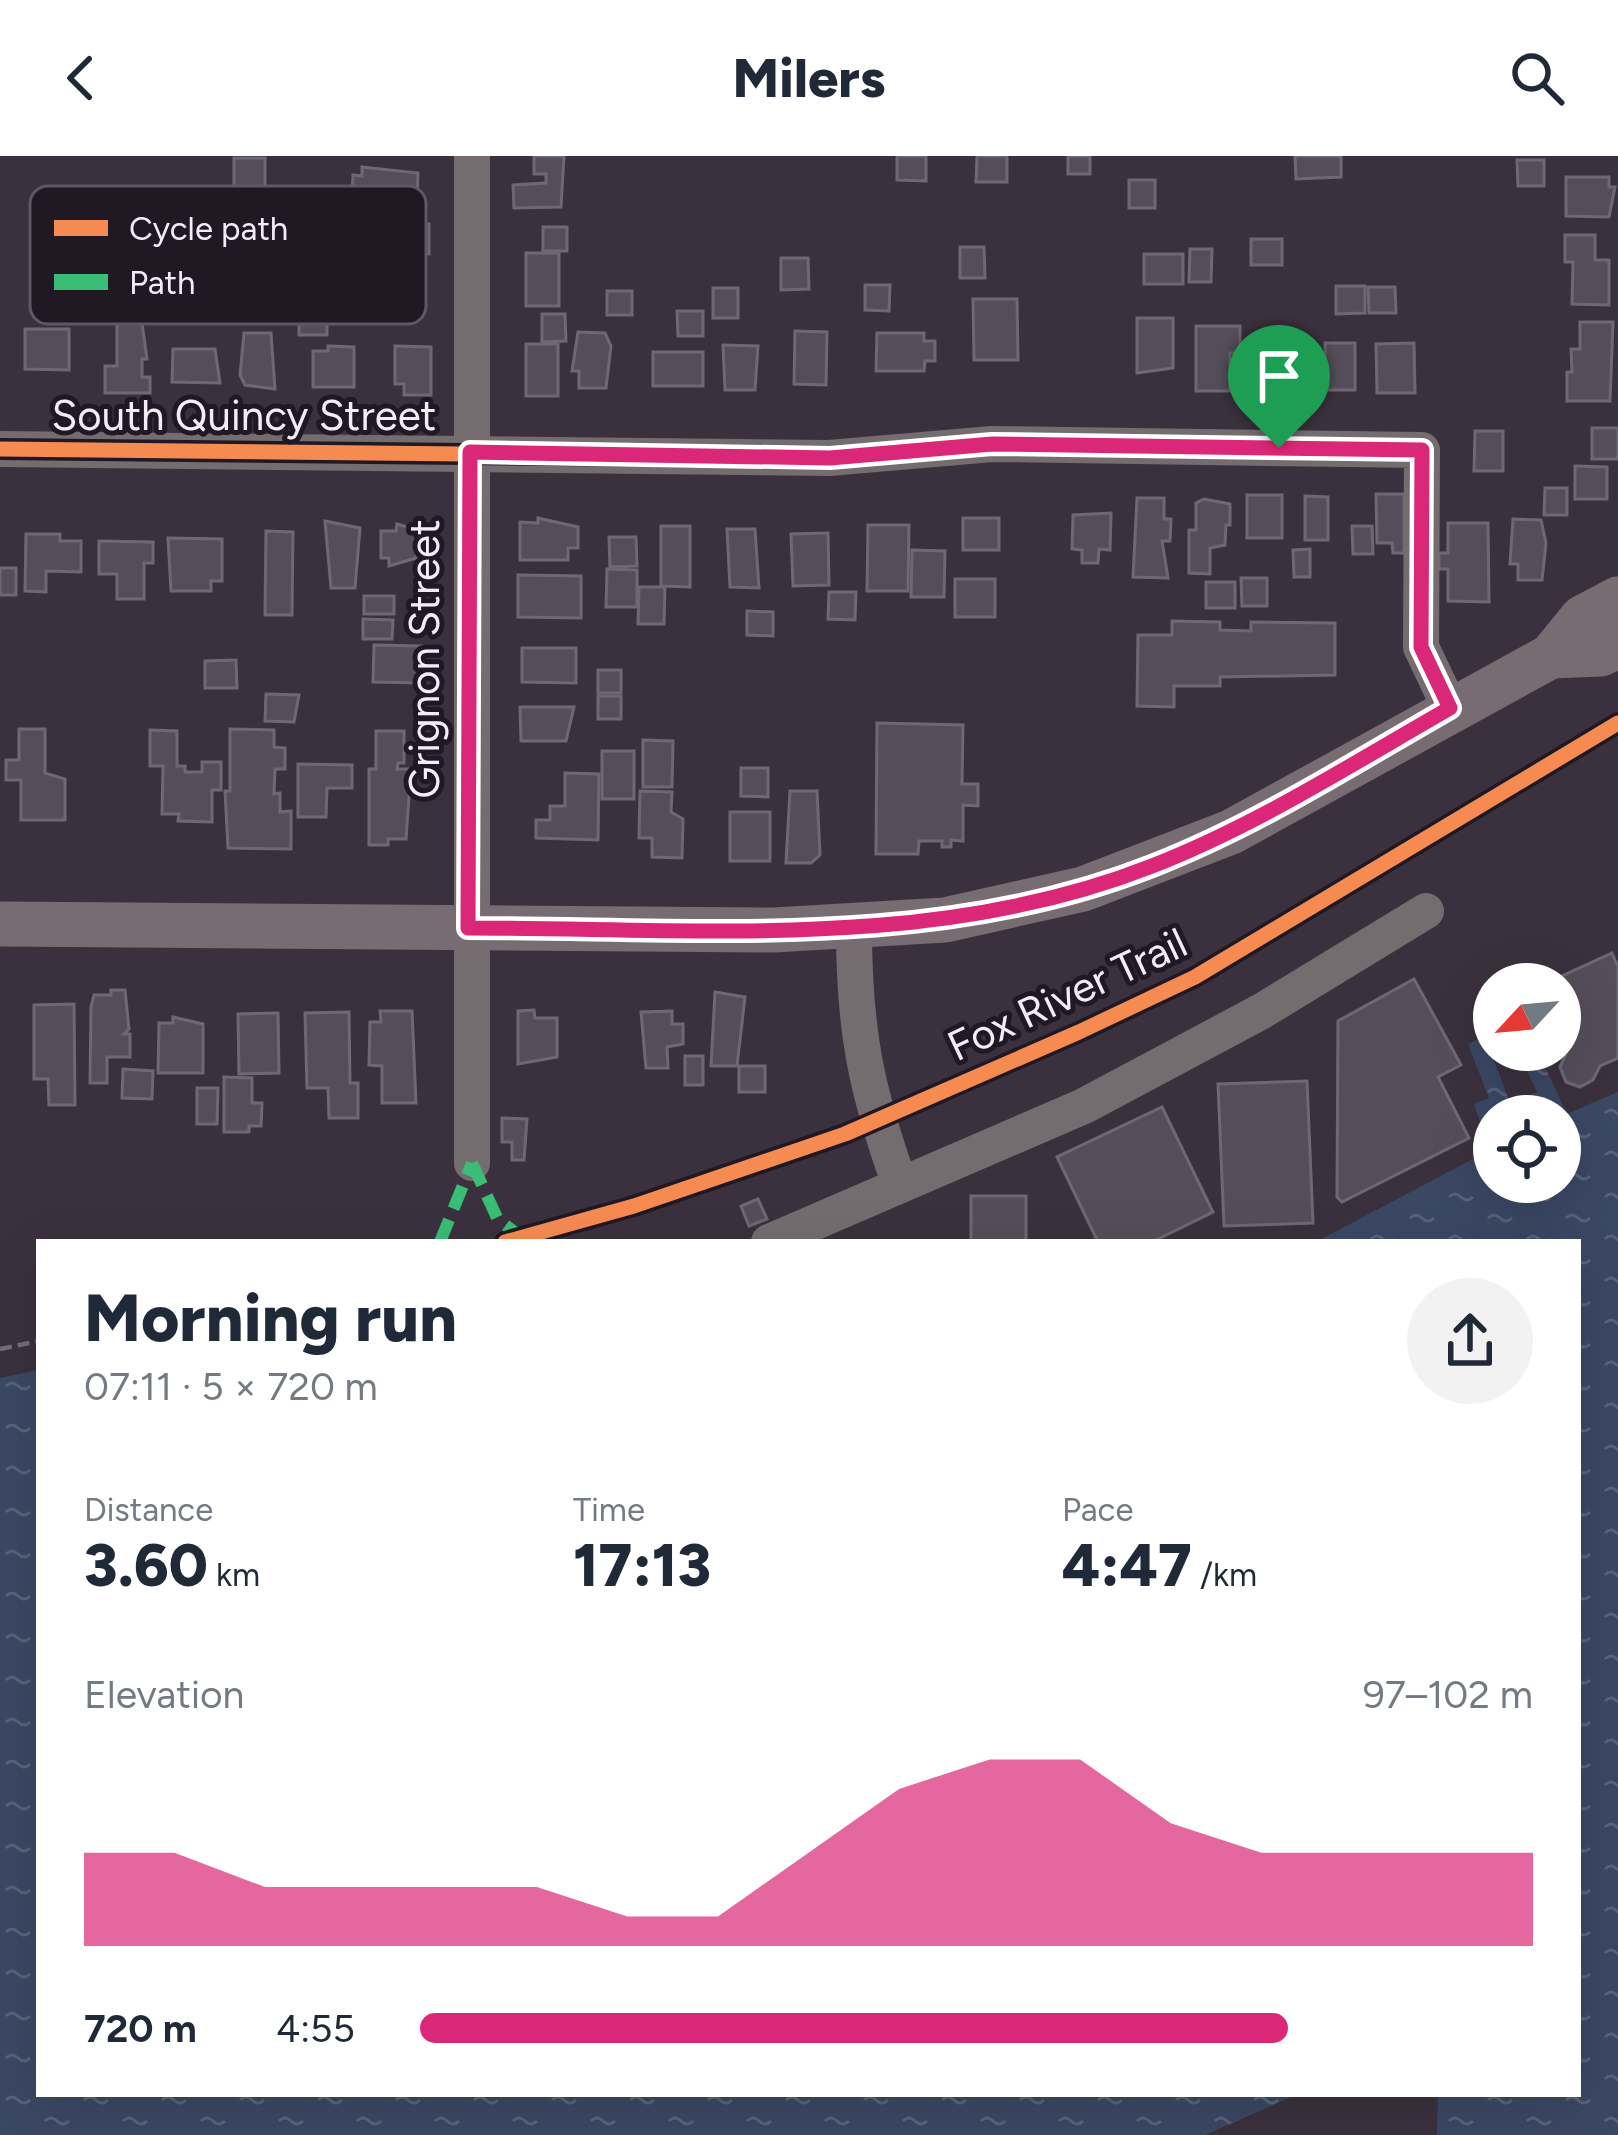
<!DOCTYPE html>
<html lang="en">
<head>
<meta charset="utf-8">
<style>
	:root { --surface:#fff; --page:#f2f2f3; --text:#1f2937; --muted:#747a83; --accent:#db2777 }
	body { margin:0; font-family:Figtree,sans-serif; background:var(--page); color:var(--text); height:100vh; display:flex; flex-direction:column; font-size:45px; white-space:nowrap }
	* { box-sizing:border-box; margin:0 }
	p { font-size:39px; color:var(--muted) }
	.icon { flex:none; width:66px; height:66px; fill:none; stroke:currentColor; stroke-width:2; stroke-linecap:round; stroke-linejoin:round }
	.map { position:relative; flex:1; overflow:hidden }
	.side { position:absolute; left:36px; top:1083px; width:1545px; height:858px; display:flex; flex-direction:column; background:var(--surface); border-radius:0px; box-shadow:0 12px 48px #0002 }
	.side>* { flex:none }
	.needle { width:78px; rotate:244deg }
	.controls { position:absolute; left:1473px; top:807px; display:grid; gap:24px }
	.controls a { display:grid; place-items:center; width:108px; height:108px; border-radius:50%; background:var(--surface); box-shadow:0 12px 48px #0002; font-size:60px }
	.pin { position:absolute; display:grid; place-items:center; width:102px; height:102px; color:#fff; margin:-123px -51px; border-radius:50% 50% 50% 0; rotate:-45deg; box-shadow:0 0 12px #0007 }
	.pin .icon { rotate:45deg }
	.round { display:grid; place-items:center; flex:none; width:126px; height:126px; border-radius:63px; background:var(--page) }
	.head { display:flex; align-items:center; justify-content:space-between; height:204px; padding:0 48px }
	h1 { font-size:66px; font-weight:800; line-height:90px }
	.stats { display:grid; grid-template-columns:repeat(3,1fr); gap:18px; height:204px; padding:12px 48px }
	.stats div { display:grid; align-content:center }
	.stats b { font-size:60px; font-weight:800 }
	.stats small { font-size:33px; font-weight:400 }
	.stats p { font-size:33px }
	.chart { height:336px; padding:24px 48px }
	.chart p { display:flex; justify-content:space-between }
	.chart svg { width:100%; height:216px; margin-top:12px; fill:var(--accent); opacity:.7 }
	ul { padding:0 48px; list-style:none; font-size:39px }
	li { display:grid; grid-template-columns:192px 144px 1fr; align-items:center; height:90px }
	li i { height:30px; border-radius:15px; background:var(--accent) }
	header { display:flex; justify-content:space-between; align-items:center; height:156px; padding:0 48px; background:var(--surface); font-size:54px; font-weight:800 }
	.map>svg:first-child { display:block }
	.water { fill:url(#water-ripples); fill-rule:evenodd }
	.building { fill:#554e5a; stroke:#6f6874; stroke-width:3 }
	.lines { fill:none; stroke-linecap:round; stroke-linejoin:round }
	.path { stroke:#746d73; stroke-width:4.5; stroke-dasharray:12 6; stroke-linecap:butt }
	.minor { stroke:#746c6e; stroke-width:36 }
	.major { stroke:#766c71; stroke-width:45 }
	.quiet { stroke:#3abd76; stroke-width:12; stroke-dasharray:24 12; stroke-linecap:butt }
	.cycleway-casing { stroke:#201823; stroke-width:22 }
	.cycleway { stroke:#f68b52; stroke-width:15 }
	.route-casing { stroke:#fff; stroke-width:24 }
	.route { stroke:#db2777; stroke-width:15 }
	.labels { text-anchor:middle; stroke-width:10; stroke-linejoin:round; paint-order:stroke }
	.street-label { font-size:42px; fill:#f7ebfb; stroke:#201823 }
	.key { fill:#201823; stroke:#605764; stroke-width:3 }
	.key-label { font-size:33px; fill:#f7ebfb }
</style>
</head>
<body>
<header><svg class="icon" aria-label="back" viewBox="0 0 24 24"><path d="M15 5l-7 7 7 7"/></svg>Milers<svg class="icon" aria-label="search" viewBox="0 0 24 24"><circle cx="10" cy="10" r="6"/><path d="M15 15l6 6"/></svg></header>
<div class="map">
<svg width="1618" height="1979" viewBox="0 0 1618 1979">
	<defs>
		<pattern id="water-ripples" width="26" height="14" patternUnits="userSpaceOnUse" patternTransform="scale(3)"><rect width="26" height="14" fill="#3b4864"/><path d="M2 4q2-2 4 0t4 0M15 11q2-2 4 0t4 0" fill="none" stroke="#58637b"/></pattern>
	</defs>
	<rect width="100%" height="100%" fill="#3b313e"/>
	<!-- water -->
	<g class="water">
		<path d="M 1485,881 L 1510,947 L 1537,936 L 1519,897 L 1537,894 L 1567,958 L 1618,936 L 1618,1979 L 1437,1979 L 1438,1938 L 1578,1938 L 1578,1086 L 1316,1086 L 1490,994 L 1474,948 L 1489,942 L 1468,888 ZM 1494,960 L 1560,960 L 1560,1026 L 1494,1026 Z"/>
		<polygon points="39,1214 39,1938 1298,1938 1205,1979 0,1979 0,1222"/>
	</g>
	<!-- building -->
	<g class="building">
		<polygon points="534,0 564,0 561,51 514,52 513,29 546,27 546,18 534,18"/>
		<polygon points="897,0 926,0 926,25 897,24"/>
		<polygon points="977,0 1007,0 1007,26 976,26"/>
		<rect x="1068" y="0" width="22" height="18"/>
		<polygon points="1295,0 1341,0 1341,21 1296,23"/>
		<rect x="234" y="2" width="31" height="31"/>
		<polygon points="1517,4 1544,4 1544,30 1518,30"/>
		<polygon points="362,11 418,17 417,43 361,46 361,39 352,39 353,19 362,20"/>
		<polygon points="1566,21 1609,21 1609,31 1615,31 1609,61 1566,60"/>
		<rect x="1129" y="24" width="26" height="28"/>
		<polygon points="375,68 429,68 429,98 375,95"/>
		<rect x="543" y="71" width="24" height="24"/>
		<polygon points="1565,79 1595,79 1595,104 1609,104 1609,149 1572,148 1573,106 1565,106"/>
		<rect x="1251" y="83" width="31" height="26"/>
		<polygon points="960,91 984,91 985,122 960,122"/>
		<polygon points="1190,93 1212,93 1211,126 1189,126"/>
		<rect x="526" y="97" width="33" height="53"/>
		<rect x="1144" y="98" width="39" height="30"/>
		<polygon points="781,102 808,102 809,133 781,134"/>
		<polygon points="865,129 890,129 889,155 865,154"/>
		<polygon points="1336,130 1365,130 1365,157 1336,158"/>
		<polygon points="1368,131 1395,131 1396,157 1369,157"/>
		<rect x="713" y="132" width="25" height="30"/>
		<rect x="607" y="135" width="25" height="24"/>
		<rect x="299" y="143" width="28" height="36"/>
		<polygon points="973,143 1017,143 1018,204 974,204"/>
		<polygon points="677,155 703,155 703,180 678,180"/>
		<polygon points="542,158 565,158 566,185 542,186"/>
		<polygon points="1137,162 1173,162 1173,212 1137,217"/>
		<polygon points="1580,166 1613,166 1610,245 1567,245 1567,216 1572,216 1571,193 1580,193"/>
		<polygon points="117,167 142,167 147,203 142,203 142,221 150,221 150,237 105,237 105,210 117,210"/>
		<polygon points="1196,170 1240,170 1240,197 1230,197 1230,235 1196,235"/>
		<polygon points="25,173 69,173 69,214 25,213"/>
		<polygon points="795,175 827,176 826,229 794,228"/>
		<polygon points="578,176 605,177 611,190 606,232 579,232 579,215 572,215"/>
		<polygon points="244,177 271,177 275,233 245,229 240,219"/>
		<polygon points="877,177 924,177 924,185 935,185 935,205 925,205 924,215 876,215"/>
		<polygon points="1263,178 1303,178 1302,228 1263,228"/>
		<polygon points="1325,187 1355,187 1355,234 1326,234"/>
		<polygon points="1414,187 1415,237 1377,237 1376,188"/>
		<rect x="526" y="188" width="32" height="52"/>
		<polygon points="723,189 758,190 755,234 725,234"/>
		<polygon points="328,190 354,191 354,231 313,231 313,195 328,195"/>
		<polygon points="395,190 431,191 431,239 404,239 404,228 395,228"/>
		<polygon points="173,193 215,193 220,227 172,226"/>
		<rect x="653" y="196" width="50" height="34"/>
		<rect x="1592" y="272" width="26" height="31"/>
		<polygon points="1475,275 1503,275 1503,315 1474,315"/>
		<polygon points="1575,310 1607,311 1607,343 1575,343"/>
		<polygon points="1545,332 1567,332 1567,359 1544,359"/>
		<polygon points="1376,338 1404,338 1404,397 1393,397 1392,387 1377,387"/>
		<rect x="1247" y="339" width="35" height="43"/>
		<polygon points="1305,340 1328,341 1328,384 1305,384"/>
		<polygon points="1137,342 1164,342 1164,363 1171,363 1170,385 1162,385 1168,422 1133,421"/>
		<polygon points="1204,343 1230,348 1230,369 1226,369 1225,389 1210,392 1210,418 1189,417 1189,374 1196,374 1196,347"/>
		<polygon points="1111,357 1110,394 1099,393 1098,407 1082,407 1082,394 1072,393 1073,359"/>
		<polygon points="538,362 578,371 578,392 568,392 568,404 520,404 520,366 538,367"/>
		<rect x="963" y="362" width="36" height="32"/>
		<polygon points="1513,363 1541,364 1546,387 1542,424 1518,424 1518,408 1510,408"/>
		<polygon points="325,365 360,372 355,432 331,432"/>
		<polygon points="1448,367 1488,367 1489,446 1448,445 1448,413 1439,413 1439,397 1448,397"/>
		<polygon points="397,368 417,374 416,402 389,410 389,402 381,402 381,375 396,375"/>
		<polygon points="868,369 909,369 908,435 867,435"/>
		<polygon points="661,370 690,370 690,431 661,430"/>
		<polygon points="1352,370 1372,370 1373,398 1353,398"/>
		<polygon points="727,373 755,373 759,432 730,431"/>
		<polygon points="266,375 293,376 292,459 265,459"/>
		<polygon points="828,377 829,429 793,430 791,378"/>
		<polygon points="26,378 60,378 60,385 81,385 81,416 46,415 46,436 25,435"/>
		<polygon points="609,381 636,381 637,410 610,411"/>
		<polygon points="168,382 222,383 222,425 211,425 211,435 171,435"/>
		<polygon points="99,385 153,386 153,407 144,407 144,443 117,443 117,418 99,418"/>
		<polygon points="1310,393 1310,421 1294,421 1293,394"/>
		<polygon points="912,394 945,395 944,441 911,441"/>
		<rect x="0" y="412" width="16" height="27"/>
		<polygon points="607,413 637,414 637,451 606,451"/>
		<polygon points="518,419 581,420 581,462 518,461"/>
		<polygon points="1241,422 1267,422 1267,450 1242,450"/>
		<rect x="955" y="423" width="40" height="38"/>
		<rect x="1206" y="426" width="29" height="26"/>
		<polygon points="639,431 665,431 664,468 638,468"/>
		<polygon points="829,436 856,436 855,464 828,463"/>
		<rect x="364" y="440" width="30" height="18"/>
		<polygon points="747,455 773,456 773,480 747,479"/>
		<polygon points="363,463 393,464 392,483 363,483"/>
		<polygon points="1172,465 1220,466 1220,474 1251,475 1251,466 1335,467 1335,519 1220,521 1220,530 1174,530 1174,551 1137,550 1138,479 1172,479"/>
		<polygon points="374,489 422,490 421,527 373,526"/>
		<polygon points="522,492 576,492 576,527 522,526"/>
		<polygon points="236,504 237,532 205,532 205,505"/>
		<rect x="598" y="514" width="23" height="23"/>
		<polygon points="266,538 299,539 294,566 265,565"/>
		<rect x="598" y="540" width="23" height="23"/>
		<polygon points="520,551 574,551 566,585 521,585"/>
		<polygon points="877,567 963,569 962,628 978,628 978,650 963,649 963,685 951,684 951,691 942,691 942,685 919,685 918,698 876,698"/>
		<polygon points="19,573 45,573 45,617 65,623 65,664 21,664 21,624 6,624 6,604 19,604"/>
		<polygon points="230,573 274,574 274,591 285,592 285,613 275,613 274,638 280,637 280,656 291,655 291,693 228,692 225,635 230,635"/>
		<polygon points="150,574 177,575 177,610 185,610 185,616 202,616 202,606 221,606 221,634 212,634 212,666 178,665 179,658 162,658 163,610 150,610"/>
		<polygon points="376,575 404,575 404,607 398,607 397,613 411,613 406,683 388,683 388,689 369,689 369,613 376,613"/>
		<polygon points="643,584 673,585 672,631 643,631"/>
		<rect x="602" y="595" width="32" height="48"/>
		<polygon points="298,608 352,609 352,632 327,632 326,661 298,661"/>
		<polygon points="741,612 768,612 768,641 741,640"/>
		<polygon points="565,617 599,618 598,684 536,682 536,664 550,664 550,650 565,650"/>
		<polygon points="640,635 672,636 671,656 683,663 682,702 652,701 652,682 639,682"/>
		<polygon points="790,635 817,635 820,699 811,707 786,707"/>
		<rect x="730" y="656" width="40" height="49"/>
		<polygon points="1612,797 1618,811 1618,902 1600,910 1593,924 1580,931 1566,926 1560,911 1566,898 1560,886 1560,828 1551,825"/>
		<polygon points="1414,823 1461,909 1438,921 1469,982 1342,1046 1337,1041 1338,865"/>
		<polygon points="111,834 125,834 129,873 124,878 130,878 130,901 107,901 107,927 90,927 91,851 94,839 111,839"/>
		<polygon points="715,836 745,841 737,910 711,910"/>
		<polygon points="74,848 75,949 49,949 48,923 34,923 34,849"/>
		<polygon points="534,854 535,862 557,862 557,901 518,908 518,855"/>
		<polygon points="380,855 412,855 416,947 382,947 382,910 369,909 370,866 381,866"/>
		<polygon points="672,855 672,868 683,868 683,888 667,891 668,912 646,912 641,856"/>
		<polygon points="349,856 350,927 358,927 358,962 329,962 328,932 307,932 305,857"/>
		<polygon points="278,857 279,917 239,918 238,858"/>
		<polygon points="173,861 203,868 203,917 158,917 159,867 173,867"/>
		<rect x="685" y="900" width="18" height="29"/>
		<rect x="739" y="910" width="26" height="26"/>
		<polygon points="123,913 153,915 152,943 122,942"/>
		<polygon points="224,921 252,922 252,947 262,947 261,970 249,970 249,976 224,976"/>
		<polygon points="1307,925 1313,1067 1224,1070 1218,928"/>
		<polygon points="197,932 218,932 217,968 197,968"/>
		<polygon points="1162,951 1213,1056 1152,1086 1098,1086 1057,1001"/>
		<polygon points="502,962 527,963 524,1004 512,1004 512,986 502,986"/>
		<rect x="971" y="1040" width="55" height="46"/>
		<polygon points="758,1043 767,1063 749,1070 741,1050"/>
	</g>
	<g class="lines">
		<!-- path -->
		<g class="path">
			<polyline points="908,950 1195,821 1618,567"/>
			<polyline points="505,1086 634,1050 848,977"/>
			<polyline points="0,1193 39,1185"/>
		</g>
		<!-- minor -->
		<g class="minor">
			<polyline points="0,293 829,302 992,288 1422,294 1421,491 1450,552"/>
			<path d="M 854,773 C 854,874 866,934 900,1029"/>
			<polyline points="472,1007 472,0"/>
			<polyline points="769,1086 1084,950 1262,855 1426,755"/>
		</g>
		<!-- major -->
		<g class="major">
			<polyline points="1551,500 1601,498 1618,490"/>
			<polyline points="0,768 774,774 945,764 1083,733 1231,676 1551,500 1582,462 1618,443"/>
		</g>
		<!-- quiet -->
		<g class="quiet">
			<polyline points="472,1007 498,1064 523,1082"/>
			<polyline points="440,1086 472,1007"/>
		</g>
		<defs>
			<g id="cycleway">
				<polyline points="0,293 829,302 992,288 1422,294 1421,491 1450,552"/>
				<polyline points="505,1086 634,1050 845,978 1079,876 1195,821 1618,567"/>
			</g>
		</defs>
		<!-- cycleway casing -->
		<use href="#cycleway" class="cycleway-casing"/>
		<!-- cycleway -->
		<use href="#cycleway" class="cycleway"/>
	</g>
	<g class="lines">
		<defs>
			<path id="route" d="M 992,288 L 1422,294 L 1421,491 L 1450,552 C 1352,608 1257,669 1152,710 C 934,796 697,772 468,772 L 470,296 L 830,302 Z"/>
		</defs>
		<!-- route casing -->
		<use href="#route" class="route-casing"/>
		<!-- route -->
		<use href="#route" class="route"/>
	</g>
	<g class="labels">
		<!-- street labels -->
		<g class="street-label">
			<text x="244" y="274">South Quincy Street</text>
			<text transform="translate(424 503) rotate(-90)" y="15">Grignon Street</text>
			<text transform="translate(1067 838) rotate(-25)" y="15">Fox River Trail</text>
		</g>
	</g>
	<!-- legend -->
	<rect x="30" y="30" width="396" height="138" rx="18" class="key"/>
	<rect x="54" y="64" width="54" height="16" fill="#f68b52"/>
	<rect x="54" y="118" width="54" height="16" fill="#3abd76"/>
	<g class="key-label">
		<text x="129" y="84">Cycle path</text>
		<text x="129" y="138">Path</text>
	</g>
</svg>
<div class="controls">
<a><svg class="needle" viewBox="-14 -14 28 28"><path d="M0-13l5 13h-10z" fill="#e53935"/><path d="M0 13l5-13h-10z" fill="#747a83"/></svg></a>
<a><svg class="icon" aria-label="locate" viewBox="0 0 24 24"><circle cx="12" cy="12" r="6"/><path d="M12 2v4M12 18v4M2 12h4M18 12h4"/></svg></a>
</div>
<div class="pin" style="left:1279px;top:292px;background:#1e9e55"><svg class="icon" aria-label="arrive" viewBox="0 0 24 24"><path d="M6 21V4h12l-3 4 3 4H6"/></svg></div>
<section class="side">
<div class="head"><div><h1>Morning run</h1><p>07:11 · 5 × 720 m</p></div><a class="round"><svg class="icon" aria-label="share" viewBox="0 0 24 24"><path d="M12 15V3M7 8l5-5 5 5M5 13v7h14v-7"/></svg></a></div>
<div class="stats">
<div><p>Distance</p><b>3.60<small> km</small></b></div>
<div><p>Time</p><b>17:13</b></div>
<div><p>Pace</p><b>4:47<small> /km</small></b></div>
</div>
<div class="chart"><p><span>Elevation</span>97–102 m</p>
<svg viewBox="0 0 160 44" preserveAspectRatio="none"><path d="M0 44V25L10 25L20 32L30 32L40 32L50 32L60 38L70 38L80 25L90 12L100 6L110 6L120 19L130 25L140 25L150 25L160 25V44z"/></svg>
</div>
<ul>
<li><b>720 m</b>4:55<i style="width:78%"></i></li>
</ul>
</section>
</div>
</body>
</html>
